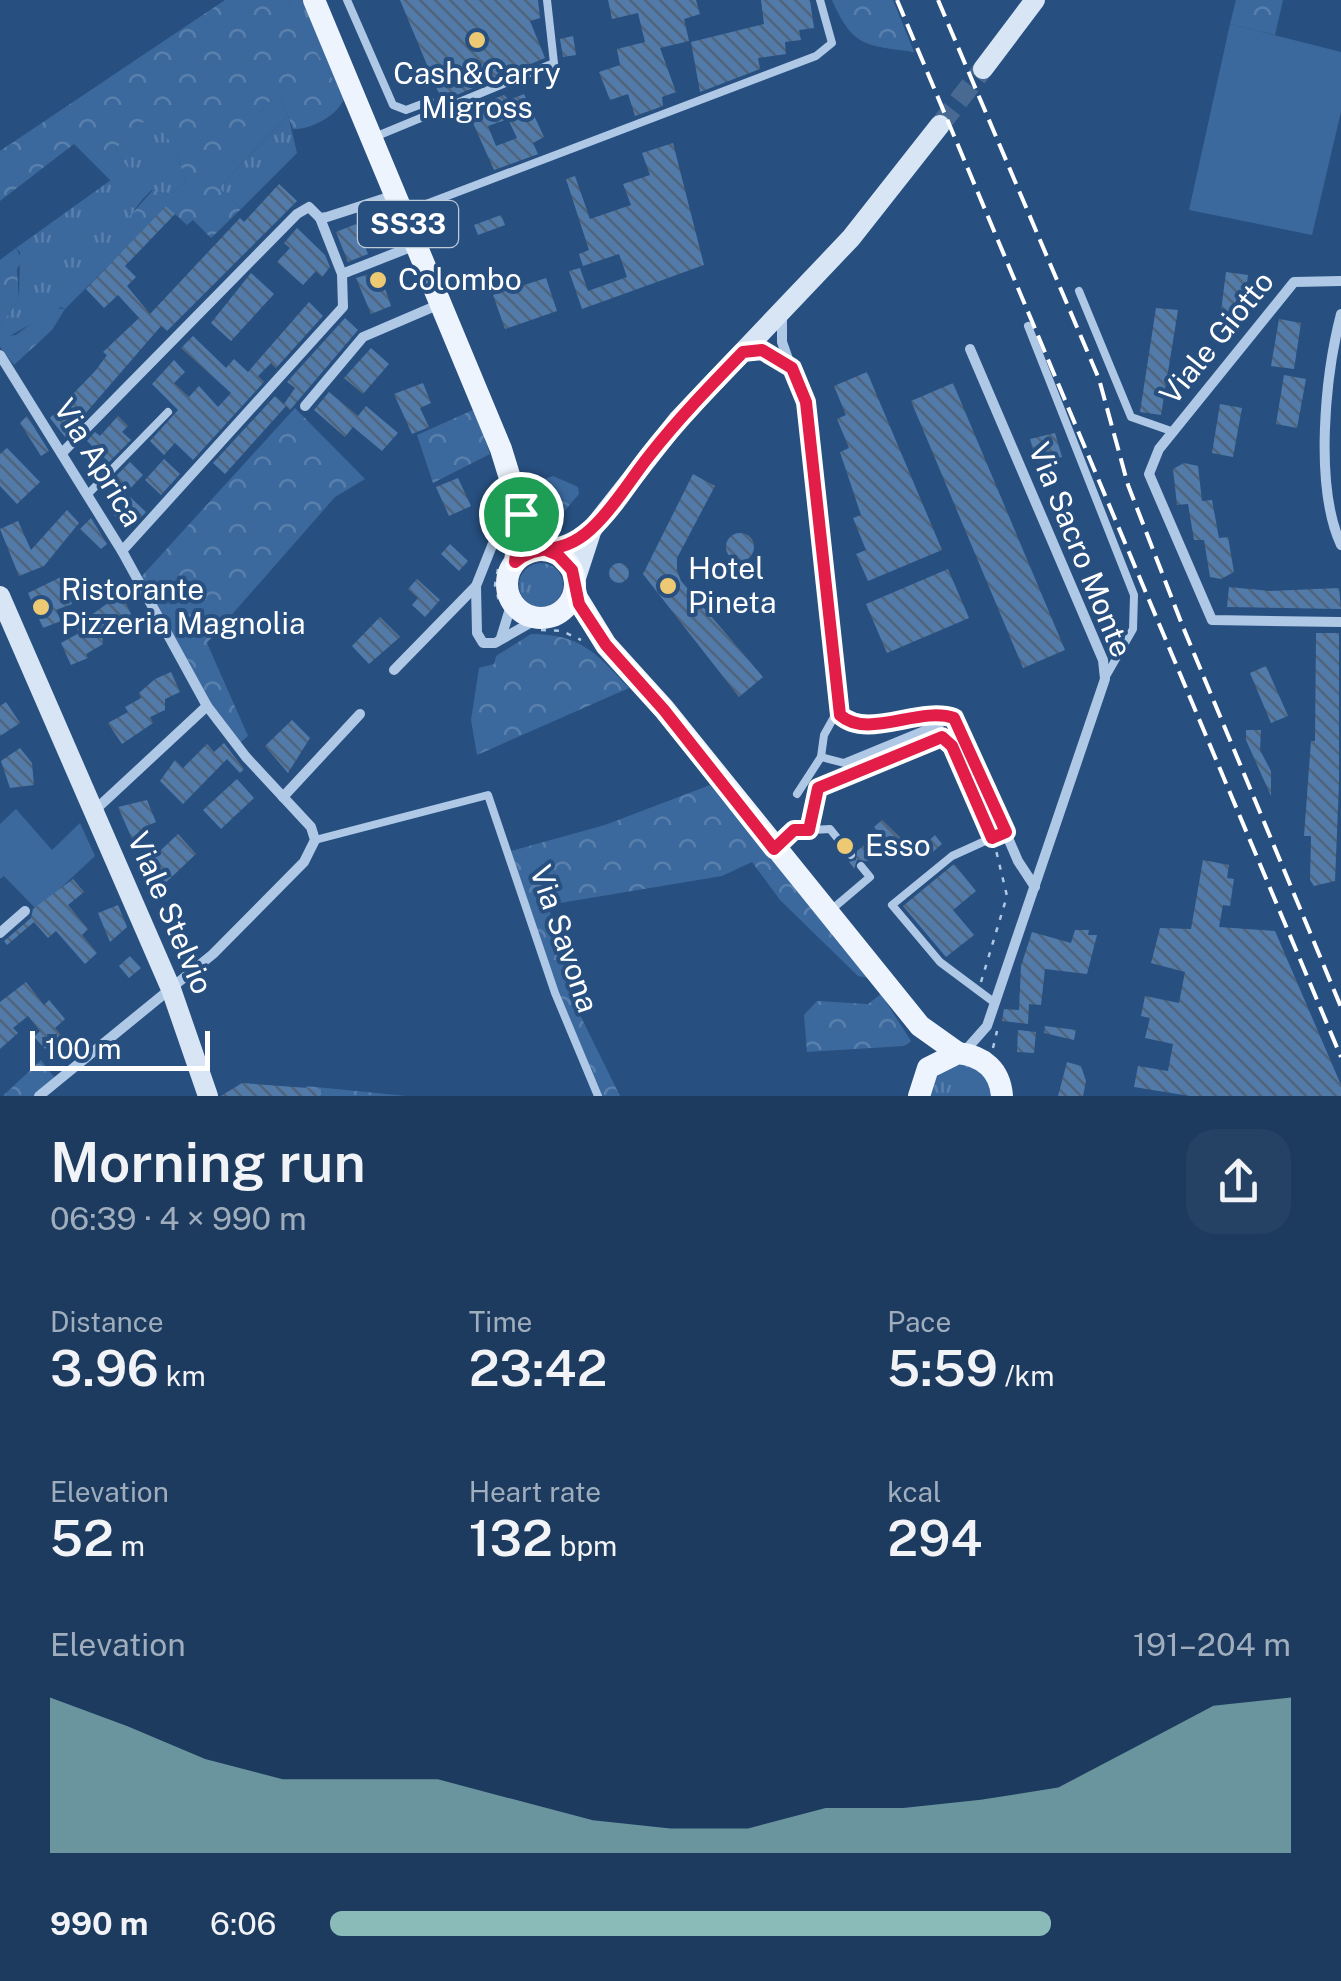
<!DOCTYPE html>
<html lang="en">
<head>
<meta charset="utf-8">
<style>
	:root { --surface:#1d3b5f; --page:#254265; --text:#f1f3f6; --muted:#a0adbd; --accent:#8bbbb9 }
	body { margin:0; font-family:"Public Sans",sans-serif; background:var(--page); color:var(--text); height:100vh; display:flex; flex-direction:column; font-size:38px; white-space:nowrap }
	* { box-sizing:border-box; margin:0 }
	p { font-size:32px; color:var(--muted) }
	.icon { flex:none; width:55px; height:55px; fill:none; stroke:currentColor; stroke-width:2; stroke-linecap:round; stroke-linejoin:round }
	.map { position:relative; height:1096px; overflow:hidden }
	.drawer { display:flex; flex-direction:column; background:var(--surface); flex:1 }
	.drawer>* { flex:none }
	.scale { position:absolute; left:30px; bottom:25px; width:180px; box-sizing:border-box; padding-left:10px; border:5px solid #fff; border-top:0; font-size:28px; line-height:35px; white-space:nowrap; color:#fff; -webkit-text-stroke:8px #274f7f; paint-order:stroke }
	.pin { position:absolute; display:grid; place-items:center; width:85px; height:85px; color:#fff; margin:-42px; border:5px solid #fff; border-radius:50%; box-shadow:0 2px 10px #0007 }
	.round { display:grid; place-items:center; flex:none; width:105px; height:105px; border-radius:30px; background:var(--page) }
	.headline { display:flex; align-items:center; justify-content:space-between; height:170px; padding:0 50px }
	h1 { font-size:55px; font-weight:600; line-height:75px }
	.figures { display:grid; grid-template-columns:repeat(3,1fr); gap:15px; height:170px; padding:10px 50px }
	.figures div { display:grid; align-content:center }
	.figures b { font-size:50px; font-weight:600 }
	.figures small { font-size:28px; font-weight:400 }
	.figures p { font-size:28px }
	.chart { height:280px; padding:20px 50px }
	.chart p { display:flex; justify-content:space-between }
	.chart svg { width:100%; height:180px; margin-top:10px; fill:var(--accent); opacity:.7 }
	ul { padding:0 50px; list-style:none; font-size:32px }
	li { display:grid; grid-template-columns:160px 120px 1fr; align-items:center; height:75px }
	li i { height:25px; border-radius:12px; background:var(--accent) }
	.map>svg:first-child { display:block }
	.grass { fill:url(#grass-tufts) }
	.forest { fill:url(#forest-crowns) }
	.garden { fill:#3c699d }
	.building { fill:url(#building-back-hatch); fill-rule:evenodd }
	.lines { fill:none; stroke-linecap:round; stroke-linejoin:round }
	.secondary-tunnel { stroke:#476992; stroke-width:20; stroke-dasharray:20 10; stroke-linecap:butt }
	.path { stroke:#aec8e6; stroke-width:2.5; stroke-dasharray:5 8; stroke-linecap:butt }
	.lane { stroke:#aec8e6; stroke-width:8 }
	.street { stroke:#aec8e6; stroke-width:10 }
	.secondary { stroke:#d7e5f5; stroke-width:20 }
	.primary { stroke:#eef4fd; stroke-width:22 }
	.rail { stroke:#fff; stroke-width:4; stroke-dasharray:18 8; stroke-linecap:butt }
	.route-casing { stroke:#fff; stroke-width:20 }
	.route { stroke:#e11d48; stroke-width:12 }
	.poi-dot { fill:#eec974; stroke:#274f7f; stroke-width:4 }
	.labels { text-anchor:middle; stroke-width:8; stroke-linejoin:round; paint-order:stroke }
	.shield { fill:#274f7f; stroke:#becad9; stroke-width:2.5 }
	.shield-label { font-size:28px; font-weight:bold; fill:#fff }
	.poi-label { font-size:30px; fill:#fff; stroke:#274f7f; text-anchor:start }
	.street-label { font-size:30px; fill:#fff; stroke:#274f7f }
</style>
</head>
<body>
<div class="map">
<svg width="1341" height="1096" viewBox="0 0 1341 1096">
	<defs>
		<pattern id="grass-tufts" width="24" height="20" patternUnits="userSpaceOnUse" patternTransform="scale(2.5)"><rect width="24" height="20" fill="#3c699d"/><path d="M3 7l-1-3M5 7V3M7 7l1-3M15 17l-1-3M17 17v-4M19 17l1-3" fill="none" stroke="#5980ac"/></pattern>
		<pattern id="forest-crowns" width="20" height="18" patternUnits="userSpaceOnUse" patternTransform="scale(2.5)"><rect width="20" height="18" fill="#3c699d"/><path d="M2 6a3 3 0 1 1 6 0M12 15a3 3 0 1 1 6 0" fill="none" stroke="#5980ac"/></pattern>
		<pattern id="building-back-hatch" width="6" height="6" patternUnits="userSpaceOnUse" patternTransform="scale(2.5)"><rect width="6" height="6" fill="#537baa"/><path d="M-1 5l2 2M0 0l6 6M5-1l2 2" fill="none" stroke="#50647b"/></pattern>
	</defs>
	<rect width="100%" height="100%" fill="#274f7f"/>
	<!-- grass -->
	<g class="grass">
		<path d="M 287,0 L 304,0 L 347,100 L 343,101 C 328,65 303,36 287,0 Z"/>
		<polygon points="288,115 297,153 241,209 219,188"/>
		<path d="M 144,122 C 172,129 177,156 186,181 L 170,195 L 152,190 C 138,202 130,215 124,233 L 132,242 L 65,309 L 61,307 L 8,337 L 0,325 L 19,300 L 20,252 L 16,248 L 111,180 L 124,162 L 115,147 L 125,143 L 135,126 Z"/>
		<circle cx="541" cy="585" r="22"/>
		<polygon points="957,1059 983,1067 996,1096 926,1096 927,1085"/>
	</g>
	<!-- forest -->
	<g class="forest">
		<path d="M 225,0 L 287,0 C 304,37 328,65 343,101 C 336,116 310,130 293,129 L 281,98 L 273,98 L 202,171 L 241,209 L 211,238 L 193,220 L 187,225 L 166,206 L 132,242 L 124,233 L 129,217 L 153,190 L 170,195 L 186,181 C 177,156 172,130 144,122 L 135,126 L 126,143 L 115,147 L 128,168 L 123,184 L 110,180 L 74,144 L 0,201 L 0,151 Z"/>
		<path d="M 832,0 L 893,0 L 914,52 C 866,45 853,48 832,0 Z"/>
		<polygon points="1236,0 1283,0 1275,35 1230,24"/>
		<polygon points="16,248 22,260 17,269 19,300 0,325 8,336 16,335 52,308 65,309 52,330 14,365 0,347 0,260"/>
		<polygon points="295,408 365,479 335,497 207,643 248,736 240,743 208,700 141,577"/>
		<polygon points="475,409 490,454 433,483 417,435"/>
		<polygon points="553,476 578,487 579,494 555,522 545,527 537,510 545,479"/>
		<path d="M 531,634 C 581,634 596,653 629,688 L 477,755 L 471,720 L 479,668 L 494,664 L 496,656 Z"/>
		<polygon points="710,785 869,978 858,976 780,900 752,862 722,876 548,905 581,1017 620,1096 602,1096 567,1019 511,851 605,825"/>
		<polygon points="881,994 911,1041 904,1046 807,1052 804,1015 817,1001 868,1004"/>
		<polygon points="41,1060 57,1081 39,1096 3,1096"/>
		<polygon points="306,1086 406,1096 305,1096"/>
	</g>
	<!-- garden -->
	<g class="garden">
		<polygon points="1230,24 1341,52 1341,112 1312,235 1189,210"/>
		<polygon points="273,98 281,98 288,115 219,188 201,171"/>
		<polygon points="16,809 52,850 80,823 95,856 37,910 4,876 0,879 0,824"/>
	</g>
	<!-- building -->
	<g class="building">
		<polygon points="400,0 538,0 540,18 530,21 545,58 442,101"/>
		<polygon points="608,0 696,0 700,14 684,19 689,41 660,48 676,92 662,97 663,106 635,116 628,94 610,100 599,72 620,65 617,49 645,42 638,13 612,19"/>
		<polygon points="761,0 810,0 814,28 799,30 801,40 785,42 786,54 758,58 760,69 700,92 691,42 764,24"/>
		<polygon points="573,36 576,55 563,57 560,39"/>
		<path d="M 524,94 L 544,137 L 533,143 L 538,154 L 494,170 L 469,114 L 493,105 L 491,100 L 504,95 L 509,100 ZM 508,119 L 517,138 L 496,146 L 488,126 Z"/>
		<polygon points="673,143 704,265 582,309 569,271 580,268 588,291 627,277 619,254 583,266 579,254 589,250 566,179 575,176 590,219 631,205 623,184 650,175 642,153"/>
		<polygon points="279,184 297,201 167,331 161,326 65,437 50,418 96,370 107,355 103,352 139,318 118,295 104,308 86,289 166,206 175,214 125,266 136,277 127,286 150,314 240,218 244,222"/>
		<polygon points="501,215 505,225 478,235 474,225"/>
		<polygon points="356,224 368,254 348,262 336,232"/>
		<polygon points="297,228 325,255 330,267 322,277 316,271 303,285 277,262 290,248 284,243"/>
		<polygon points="379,271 391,306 371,314 356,278"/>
		<polygon points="1226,272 1248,275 1242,322 1220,319"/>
		<polygon points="251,273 274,294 231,341 211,323"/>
		<polygon points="546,278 557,311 505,329 493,295"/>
		<polygon points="309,302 323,316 276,368 271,363 258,376 264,382 193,460 175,443 164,455 150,441 178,410 152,384 174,360 185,372 174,383 189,397 199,386 218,407 231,393 181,348 193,336 226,368 234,359 248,372"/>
		<polygon points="1156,308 1178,310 1161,415 1140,412"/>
		<polygon points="345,318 358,330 290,410 286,406 225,474 213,463 275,396 284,404 295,388 287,382"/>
		<polygon points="1279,319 1301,323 1294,369 1271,366"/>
		<polygon points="371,348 389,364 363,394 344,378"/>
		<polygon points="867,372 942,550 868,581 856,554 866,550 853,518 861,515 840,452 849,448 837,419 846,415 834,386"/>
		<polygon points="1284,375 1306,379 1297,428 1276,424"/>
		<polygon points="423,383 431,403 420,408 429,427 412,434 394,394"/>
		<polygon points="953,383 1065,650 1023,668 911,401"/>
		<polygon points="329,392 358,416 366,406 398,433 382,451 353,427 345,437 314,410"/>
		<polygon points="1220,404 1242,408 1233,457 1212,453"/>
		<polygon points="27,416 49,451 41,456 20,423"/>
		<polygon points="118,416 128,426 122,432 131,440 109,462 87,441 95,432 100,436"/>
		<polygon points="1055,433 1062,457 1037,463 1030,439"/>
		<polygon points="7,448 40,482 17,504 0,486 0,454"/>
		<polygon points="164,459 180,474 161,495 145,480"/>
		<polygon points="130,462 143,475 124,495 110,482"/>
		<polygon points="1184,463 1198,466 1202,501 1212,500 1219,538 1228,537 1234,572 1221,579 1210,577 1204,540 1194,540 1188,504 1177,505 1173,469"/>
		<polygon points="693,474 715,486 677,558 677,570 681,581 763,677 739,697 643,574"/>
		<polygon points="458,478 471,506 449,516 436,487"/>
		<polygon points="130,497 146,512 130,529 114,515"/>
		<polygon points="67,510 79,523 44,566 19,576 0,529 18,521 31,550"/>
		<polygon points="91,518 107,544 101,549 80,529"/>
		<circle cx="740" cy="547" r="14"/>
		<polygon points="450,544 468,561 459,571 441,554"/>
		<circle cx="619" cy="573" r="10"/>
		<polygon points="948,569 969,618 887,653 866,604"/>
		<polygon points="61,577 72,604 56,610 61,621 43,628 28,593"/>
		<polygon points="417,579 440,600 425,617 412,605 418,598 408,589"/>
		<polygon points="1229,587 1270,591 1339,588 1341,609 1227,607"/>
		<polygon points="120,591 131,614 102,634 103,644 86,654 88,658 71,665 61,643 79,633 76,626 108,603 106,597"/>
		<polygon points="380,617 400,637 369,664 352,646"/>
		<polygon points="1316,633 1339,633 1339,783 1335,881 1314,886 1310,880 1311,836 1304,836 1311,741 1315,741"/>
		<polygon points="1266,666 1288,716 1271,723 1250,673"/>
		<polygon points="171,672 180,692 165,699 165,710 150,717 153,723 122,744 108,723 128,712 125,707 141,698 139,693 155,679"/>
		<polygon points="6,702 20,723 0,736 0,706"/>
		<polygon points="292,720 310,738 288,773 265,746"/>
		<polygon points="1246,730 1261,730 1260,750 1271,771 1271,796 1246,740"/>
		<polygon points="224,743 244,769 240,773 227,759 183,804 160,781 175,760 183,768 207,744 214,752"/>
		<polygon points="20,748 32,763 34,785 10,788 1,761"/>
		<polygon points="237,779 254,798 221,829 203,810"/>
		<polygon points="147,800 156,822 142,828 145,836 133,841 118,807"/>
		<polygon points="882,820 911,848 900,857 888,843 867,861 857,860 854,869 849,862 856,860 857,851 879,833 874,827"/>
		<polygon points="178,834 196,854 162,886 144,866"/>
		<polygon points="935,835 942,844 928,856 921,848"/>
		<polygon points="1203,860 1229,865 1227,878 1234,879 1230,906 1223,905 1219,927 1275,931 1341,1085 1341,1096 1190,1096 1134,1087 1138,1066 1168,1071 1173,1044 1145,1038 1150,1018 1141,1016 1145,996 1179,1003 1185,972 1151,963 1160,928 1191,929"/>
		<polygon points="954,864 976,891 953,910 974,935 946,957 903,906"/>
		<polygon points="73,879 84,892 68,905 88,929 82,935 97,953 85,964 56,931 48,938 34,922 7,945 4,941 31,918 33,909"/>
		<polygon points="118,905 127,927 110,942 98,913"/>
		<polygon points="1075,930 1089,930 1088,935 1097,935 1087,974 1045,969 1041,1005 1029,1004 1028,1024 1002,1021 1004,1009 1019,1010 1021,966 1032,932 1071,943"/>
		<polygon points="130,956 141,968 129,978 119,966"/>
		<polygon points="26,982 44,1005 49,1000 65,1019 55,1028 61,1035 45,1049 34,1037 40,1031 28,1016 13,1028 18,1033 0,1049 0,1002"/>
		<polygon points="1045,1026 1076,1030 1074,1040 1044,1033"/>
		<polygon points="1018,1030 1036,1032 1034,1053 1017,1052"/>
		<polygon points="1067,1062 1081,1066 1086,1081 1083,1096 1058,1096"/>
		<polygon points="242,1083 321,1089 320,1096 221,1096"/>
	</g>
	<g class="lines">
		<!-- secondary-tunnel -->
		<polyline class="secondary-tunnel" points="940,125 983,69"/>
		<!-- path -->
		<g class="path">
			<polyline points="498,569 495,585 500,605"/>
			<polyline points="541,630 562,631 581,640"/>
			<polyline points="810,820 818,789 942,737 952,746 988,829"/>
			<polyline points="981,982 1007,896 995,846"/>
			<polyline points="993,1048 997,1031"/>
		</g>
		<!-- lane -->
		<g class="lane">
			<polyline points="347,0 393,105 406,110 430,101"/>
			<polyline points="377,136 554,63 547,0"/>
			<polyline points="405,212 816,56 832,43 820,0"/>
			<polyline points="1079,291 1131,417 1174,432"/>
			<polyline points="1028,326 1134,595 1133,629 1105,678"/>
			<polyline points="88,494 168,412"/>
			<polyline points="821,757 844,763 951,719"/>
			<polyline points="797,794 821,757 824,735 838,710"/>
			<polyline points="315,840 488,795 555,993 598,1096"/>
			<polyline points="777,846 795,831 830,829 851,855"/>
			<polyline points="831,910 870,877 861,866"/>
			<polyline points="995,1003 940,962 892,905 952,856 1005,832"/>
		</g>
		<!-- street -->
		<g class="street">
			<polyline points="342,274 416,245"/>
			<polyline points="1341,281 1294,282 1159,449 1149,474 1212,620 1341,622"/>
			<path d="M 1341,314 C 1325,376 1314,486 1341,545"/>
			<path d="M 782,315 L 782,342 L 808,416 L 840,715 C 871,743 924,699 958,722 L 1018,861 L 1035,887"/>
			<polyline points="749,351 771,354 791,368"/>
			<polyline points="0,355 122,551 207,706 246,757 311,827 315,840 304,862 213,954 39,1096"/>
			<polyline points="305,406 363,337 440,304"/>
			<polyline points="63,452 297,214 309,207 320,218 327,217 395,195"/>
			<polyline points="122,551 343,307 342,274 320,218"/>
			<polyline points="476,586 477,633 483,643 495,643 537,619"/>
			<polyline points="501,638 512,602"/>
			<polyline points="394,670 476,586 505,513"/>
			<polyline points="283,797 360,714"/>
			<polyline points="94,811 207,706"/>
			<polyline points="0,933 25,911"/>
			<polyline points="964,1052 987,1026 1105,679 1103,660 970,349"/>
		</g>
		<!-- secondary -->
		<g class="secondary">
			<polyline points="983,69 1035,0"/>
			<polyline points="552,552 569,546 593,528 678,420 851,238 940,125"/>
			<polyline points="575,581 592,529"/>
			<polyline points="0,596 171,989 208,1096"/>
		</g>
		<!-- primary -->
		<g class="primary">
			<polyline points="314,0 501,449 521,514 515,562"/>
			<circle cx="541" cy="584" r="34"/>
			<polyline points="574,593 606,645 664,709 920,1026 958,1053"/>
			<path d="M 919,1096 L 928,1068 L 958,1053 C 984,1056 1000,1070 1002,1096"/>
		</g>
		<!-- rail -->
		<g class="rail">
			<polyline points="897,0 1341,1057"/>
			<polyline points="938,0 1099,379 1128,485 1183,627 1341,1007"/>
		</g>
	</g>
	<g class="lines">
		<defs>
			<path id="route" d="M 521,514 L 546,550 L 558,555 L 572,570 L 579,604 L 606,645 L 664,710 L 774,849 L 794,830 L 809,830 L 818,788 L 942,737 L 952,746 L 992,838 L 1006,832 L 954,718 C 919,706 868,740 840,715 L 806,402 L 792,368 L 762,350 L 743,352 C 710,386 678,419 649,456 C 630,480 613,509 591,529 C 560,558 537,542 515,562 L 521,514"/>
		</defs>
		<!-- route casing -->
		<use href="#route" class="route-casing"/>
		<!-- route -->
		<use href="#route" class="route"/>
	</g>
	<!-- markers -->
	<g class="poi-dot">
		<circle cx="477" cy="40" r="10"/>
		<circle cx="378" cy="280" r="10"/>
		<circle cx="668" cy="586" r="10"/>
		<circle cx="41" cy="607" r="10"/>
		<circle cx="845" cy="846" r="10"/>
	</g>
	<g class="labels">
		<!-- shield labels -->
		<rect class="shield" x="358" y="201" width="100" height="46" rx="8"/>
		<g class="shield-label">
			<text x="408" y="234">SS33</text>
		</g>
		<!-- poi labels -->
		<g class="poi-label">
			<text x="477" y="84" text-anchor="middle">Cash&amp;Carry<tspan x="477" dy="34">Migross</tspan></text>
			<text x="398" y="290">Colombo</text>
			<text x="688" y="579">Hotel<tspan x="688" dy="34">Pineta</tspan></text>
			<text x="61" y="600">Ristorante<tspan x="61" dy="34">Pizzeria Magnolia</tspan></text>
			<text x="865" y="856">Esso</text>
		</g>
		<!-- street labels -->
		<g class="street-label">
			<text transform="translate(1217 338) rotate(-51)" y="10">Viale Giotto</text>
			<text transform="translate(98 463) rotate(59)" y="10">Via Aprica</text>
			<text transform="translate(1080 550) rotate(68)" y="10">Via Sacro Monte</text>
			<text transform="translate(170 913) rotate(67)" y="10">Viale Stelvio</text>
			<text transform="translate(564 939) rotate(71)" y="10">Via Savona</text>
		</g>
	</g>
</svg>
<div class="scale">100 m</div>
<div class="pin" style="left:521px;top:514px;background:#1e9e55"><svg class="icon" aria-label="arrive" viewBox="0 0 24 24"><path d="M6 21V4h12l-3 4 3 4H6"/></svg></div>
</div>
<section class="drawer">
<div class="headline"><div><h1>Morning run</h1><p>06:39 · 4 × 990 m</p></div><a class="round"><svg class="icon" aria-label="share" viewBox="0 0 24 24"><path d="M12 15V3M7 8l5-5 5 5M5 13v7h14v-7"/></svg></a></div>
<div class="figures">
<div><p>Distance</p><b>3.96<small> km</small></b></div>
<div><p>Time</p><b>23:42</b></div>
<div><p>Pace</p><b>5:59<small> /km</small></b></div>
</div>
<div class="figures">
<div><p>Elevation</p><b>52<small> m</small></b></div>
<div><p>Heart rate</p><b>132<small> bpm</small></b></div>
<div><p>kcal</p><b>294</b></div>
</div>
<div class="chart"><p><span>Elevation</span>191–204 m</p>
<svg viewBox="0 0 160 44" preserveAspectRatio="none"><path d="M0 44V6L10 13L20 21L30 26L40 26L50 26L60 31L70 36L80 38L90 38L100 33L110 33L120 31L130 28L140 18L150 8L160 6V44z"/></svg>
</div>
<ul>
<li><b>990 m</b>6:06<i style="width:75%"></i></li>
</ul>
</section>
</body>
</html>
